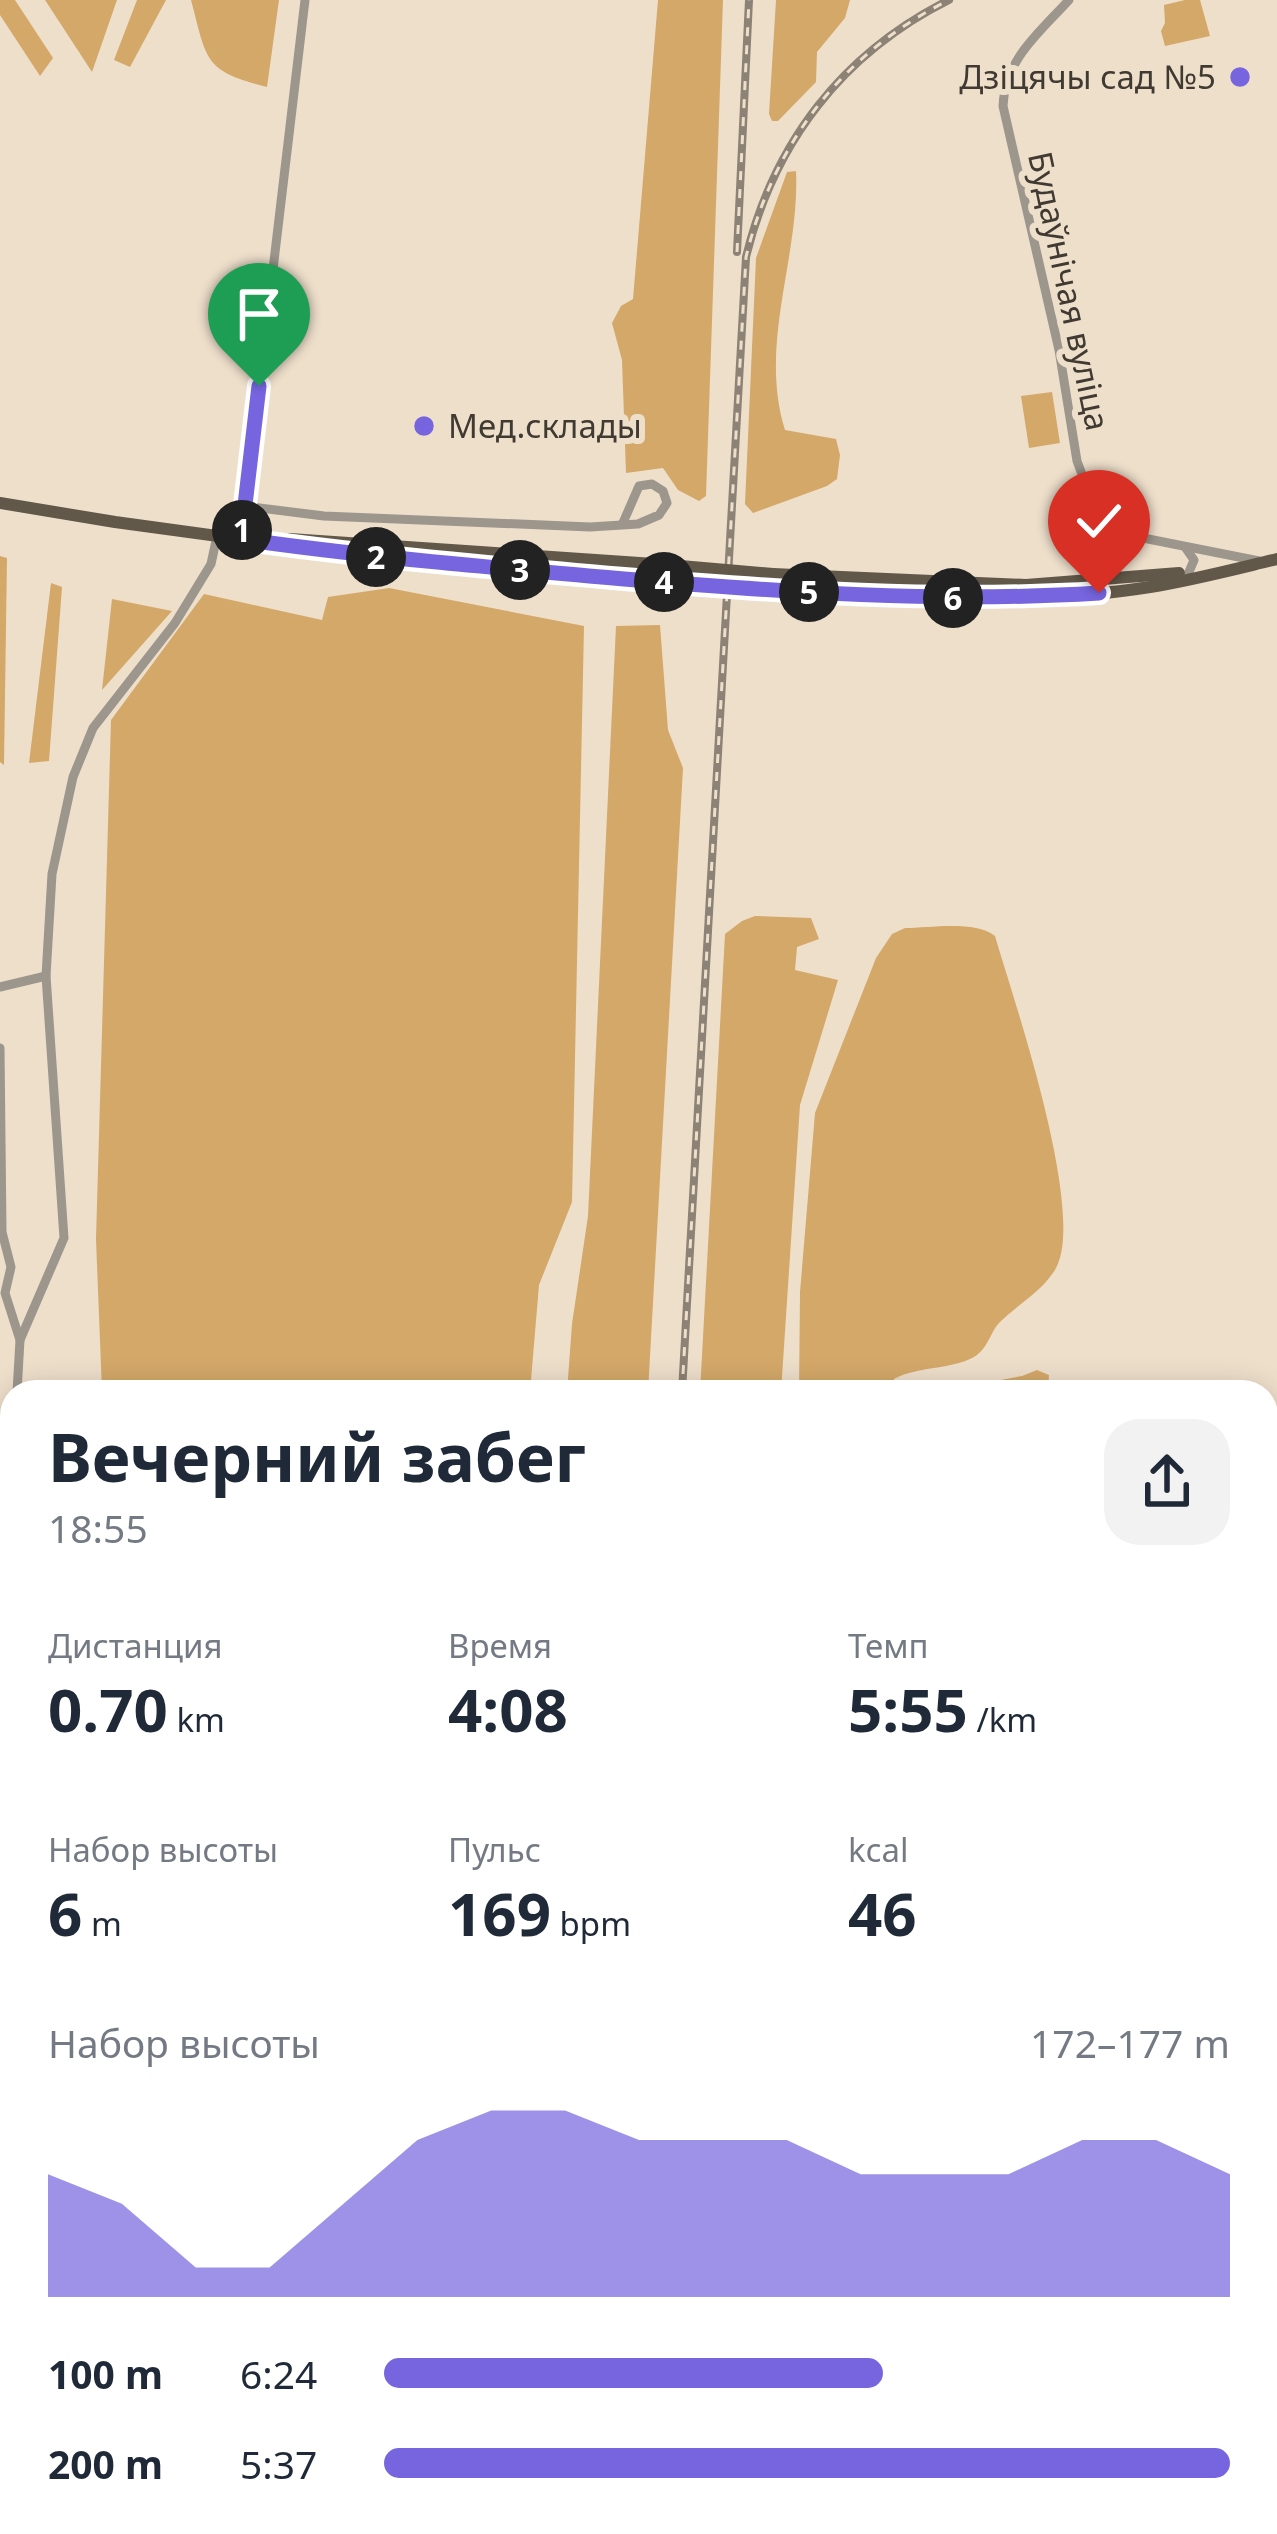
<!DOCTYPE html>
<html lang="ru">
<head>
<meta charset="utf-8">
<style>
	:root { --surface:#fff; --page:#f2f2f3; --text:#1f2937; --muted:#747a83; --accent:#7665df }
	body { margin:0; font-family:"Noto Sans",sans-serif; background:var(--page); color:var(--text); height:100vh; display:flex; flex-direction:column; font-size:45px; white-space:nowrap }
	* { box-sizing:border-box; margin:0 }
	p { font-size:39px; color:var(--muted) }
	.icon { flex:none; width:66px; height:66px; fill:none; stroke:currentColor; stroke-width:2; stroke-linecap:round; stroke-linejoin:round }
	.map { position:relative; flex:1; overflow:hidden }
	.side { position:absolute; left:0px; top:1380px; width:1278px; height:1155px; display:flex; flex-direction:column; background:var(--surface); border-radius:36px 36px 0 0; box-shadow:0 6px 30px #0003 }
	.side>* { flex:none }
	.pin { position:absolute; display:grid; place-items:center; width:102px; height:102px; color:#fff; margin:-123px -51px; border-radius:50% 50% 50% 0; rotate:-45deg; box-shadow:0 0 12px #0007 }
	.pin .icon { rotate:45deg }
	.km { position:absolute; width:60px; height:60px; margin:-30px; border-radius:50%; background:#222; color:#fff; font-size:33px; line-height:60px; text-align:center }
	.round { display:grid; place-items:center; flex:none; width:126px; height:126px; border-radius:36px; background:var(--page) }
	.head { display:flex; align-items:center; justify-content:space-between; height:204px; padding:0 48px }
	h1 { font-size:66px; font-weight:700; line-height:90px }
	.figures { display:grid; grid-template-columns:repeat(3,1fr); gap:18px; height:204px; padding:12px 48px }
	.figures div { display:grid; align-content:center }
	.figures b { font-size:60px; font-weight:700 }
	.figures small { font-size:33px; font-weight:400 }
	.figures p { font-size:33px }
	.chart { height:336px; padding:24px 48px }
	.chart p { display:flex; justify-content:space-between }
	.chart svg { width:100%; height:216px; margin-top:12px; fill:var(--accent); opacity:.7 }
	ul { padding:0 48px; list-style:none; font-size:39px }
	li { display:grid; grid-template-columns:192px 144px 1fr; align-items:center; height:90px }
	li i { height:30px; border-radius:15px; background:var(--accent) }
	.map>svg:first-child { display:block }
	.green { fill:#d4a869 }
	.lines { fill:none; stroke-linecap:round; stroke-linejoin:round }
	.minor { stroke:#9c968d; stroke-width:9 }
	.major { stroke:#625849; stroke-width:12 }
	.rail-casing { stroke:#8c8275; stroke-width:8 }
	.rail { stroke:#eedfcb; stroke-width:3; stroke-dasharray:9; stroke-linecap:butt }
	.major-bridge { stroke:#625849; stroke-width:12 }
	.route-casing { stroke:#fff; stroke-width:24 }
	.route { stroke:#7665df; stroke-width:15 }
	.poi-dot { fill:#7665df; stroke:#eedfcb; stroke-width:4.5 }
	.labels { text-anchor:middle; stroke-width:12; stroke-linejoin:round; paint-order:stroke }
	.poi-label { font-size:33px; fill:#403a32; stroke:#eedfcb; text-anchor:end }
	.street-label { font-size:33px; fill:#403a32; stroke:#eedfcb }
</style>
</head>
<body>
<div class="map">
<svg width="1277" height="2534" viewBox="0 0 1277 2534">
	<rect width="100%" height="100%" fill="#eedfcb"/>
	<!-- green -->
	<g class="green">
		<polygon points="0,0 15,0 53,58 40,76 0,15"/>
		<polygon points="45,0 117,0 92,72"/>
		<polygon points="137,0 166,0 130,67 114,60"/>
		<path d="M 191,0 L 279,0 L 267,87 C 203,71 207,60 191,0 Z"/>
		<polygon points="658,0 723,0 706,496 699,501 678,490 663,468 626,473 622,360 612,323 621,306 633,299"/>
		<polygon points="776,0 850,0 845,18 817,52 816,82 778,121 772,121 769,114"/>
		<polygon points="1185,0 1200,0 1210,36 1165,46 1161,31 1165,23 1164,5"/>
		<path d="M 796,171 C 800,258 758,343 785,430 L 836,439 L 840,455 L 837,479 L 827,486 L 753,513 L 745,504 L 756,258 L 787,172 Z"/>
		<polygon points="1052,392 1060,443 1029,448 1021,396"/>
		<polygon points="0,556 7,558 4,765 0,762"/>
		<polygon points="51,583 62,587 49,761 29,763"/>
		<polygon points="389,588 584,626 572,1202 539,1285 530,1392 102,1392 96,1239 111,720 204,594 322,620 328,597"/>
		<polygon points="112,599 172,611 102,690"/>
		<polygon points="660,625 668,730 683,768 648,1392 567,1392 572,1324 588,1216 616,626"/>
		<polygon points="755,916 811,918 819,939 797,947 795,970 838,980 800,1105 781,1392 700,1392 725,934 742,921"/>
		<path d="M 905,928 C 930,928 975,920 995,936 C 1014,1001 1088,1216 1055,1270 C 1041,1292 1020,1303 1001,1321 C 990,1331 989,1348 974,1357 C 950,1370 918,1366 894,1379 L 894,1389 L 898,1392 L 799,1392 L 800,1292 L 815,1113 L 876,958 L 892,934 Z"/>
		<polygon points="1037,1370 1049,1375 1048,1392 935,1392 1022,1376"/>
	</g>
	<g class="lines">
		<!-- minor -->
		<g class="minor">
			<path d="M 1069,0 C 1039,33 1005,59 1003,106 L 1059,350 L 1077,461 L 1099,520 L 1113,532 L 1259,561"/>
			<polyline points="244,506 324,516 590,527 638,524 659,515 667,503 663,491 652,484 639,486 622,525"/>
			<polyline points="241,539 305,0"/>
			<polyline points="1185,547 1194,560 1189,572"/>
			<polyline points="0,987 46,976"/>
			<polyline points="0,1048 2,1232 11,1267 5,1293 20,1340 17,1392"/>
			<polyline points="20,1340 64,1238 46,976 52,874 73,777 93,728 175,623 211,564 217,536"/>
			<polyline points="0,1756 12,1514"/>
		</g>
		<!-- major -->
		<g class="major">
			<polyline points="0,503 115,522 386,559 670,583"/>
			<polyline points="290,539 669,565"/>
			<polyline points="773,574 1026,585 1179,573"/>
			<path d="M 771,590 C 897,597 1025,607 1150,587 C 1193,580 1235,569 1277,559"/>
		</g>
		<defs>
			<g id="rail">
				<polyline points="737,252 749,0"/>
				<path d="M 682,1392 L 746,257 C 774,142 843,53 949,0"/>
				<polyline points="618,2534 618,2523"/>
				<polyline points="642,2534 647,2523"/>
			</g>
		</defs>
		<!-- rail casing -->
		<use href="#rail" class="rail-casing"/>
		<!-- rail -->
		<use href="#rail" class="rail"/>
		<!-- major-bridge -->
		<g class="major-bridge">
			<polyline points="669,565 773,574"/>
			<polyline points="670,583 771,590"/>
		</g>
	</g>
	<g class="lines">
		<defs>
			<path id="route" d="M 259,386 L 241,539 C 368,557 496,568 624,579 C 782,592 940,603 1099,593"/>
		</defs>
		<!-- route casing -->
		<use href="#route" class="route-casing"/>
		<!-- route -->
		<use href="#route" class="route"/>
	</g>
	<!-- markers -->
	<g class="poi-dot">
		<circle cx="1240" cy="77" r="12"/>
		<circle cx="424" cy="426" r="12"/>
	</g>
	<g class="labels">
		<!-- poi labels -->
		<g class="poi-label">
			<text x="1216" y="89">Дзіцячы сад №5</text>
			<text x="448" y="438" text-anchor="start">Мед.склады</text>
		</g>
		<!-- street labels -->
		<g class="street-label">
			<text transform="translate(1069 291) rotate(78)" y="12">Будаўнічая вуліца</text>
		</g>
	</g>
</svg>
<div class="pin" style="left:259px;top:386px;background:#1e9e55"><svg class="icon" aria-label="arrive" viewBox="0 0 24 24"><path d="M6 21V4h12l-3 4 3 4H6"/></svg></div>
<div class="pin" style="left:1099px;top:593px;background:#d93025"><svg class="icon" aria-label="check" viewBox="0 0 24 24"><path d="M5 12l5 5 9-10"/></svg></div>
<b class="km" style="left:242px;top:530px">1</b>
<b class="km" style="left:376px;top:557px">2</b>
<b class="km" style="left:520px;top:570px">3</b>
<b class="km" style="left:664px;top:582px">4</b>
<b class="km" style="left:809px;top:592px">5</b>
<b class="km" style="left:953px;top:598px">6</b>
<section class="side">
<div class="head"><div><h1>Вечерний забег</h1><p>18:55</p></div><a class="round"><svg class="icon" aria-label="share" viewBox="0 0 24 24"><path d="M12 15V3M7 8l5-5 5 5M5 13v7h14v-7"/></svg></a></div>
<div class="figures">
<div><p>Дистанция</p><b>0.70<small> km</small></b></div>
<div><p>Время</p><b>4:08</b></div>
<div><p>Темп</p><b>5:55<small> /km</small></b></div>
</div>
<div class="figures">
<div><p>Набор высоты</p><b>6<small> m</small></b></div>
<div><p>Пульс</p><b>169<small> bpm</small></b></div>
<div><p>kcal</p><b>46</b></div>
</div>
<div class="chart"><p><span>Набор высоты</span>172–177 m</p>
<svg viewBox="0 0 160 44" preserveAspectRatio="none"><path d="M0 44V19L10 25L20 38L30 38L40 25L50 12L60 6L70 6L80 12L90 12L100 12L110 19L120 19L130 19L140 12L150 12L160 19V44z"/></svg>
</div>
<ul>
<li><b>100 m</b>6:24<i style="width:59%"></i></li>
<li><b>200 m</b>5:37<i style="width:100%"></i></li>
</ul>
</section>
</div>
</body>
</html>
